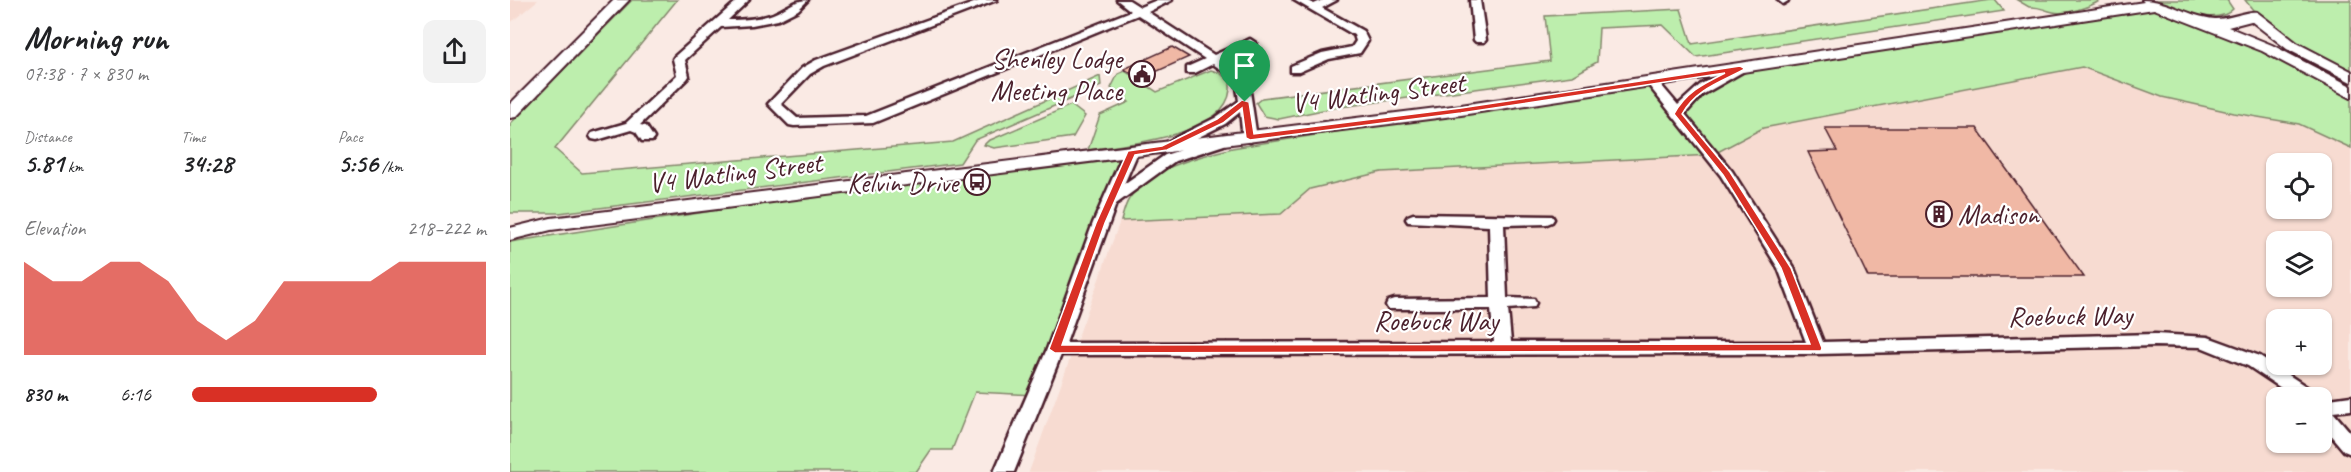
<!DOCTYPE html>
<html lang="en">
<head>
<meta charset="utf-8">
<style>
	:root { --surface:#fff; --page:#f2f2f2; --text:#202124; --muted:#757577; --accent:#d93025 }
	body { margin:0; font-family:Caveat,sans-serif; background:var(--page); color:var(--text); height:100vh; display:flex; flex-direction:column; font-size:22px; white-space:nowrap }
	* { box-sizing:border-box; margin:0 }
	p { font-size:20px; color:var(--muted) }
	.icon { flex:none; width:33px; height:33px; fill:none; stroke:currentColor; stroke-width:2; stroke-linecap:round; stroke-linejoin:round }
	.map { position:relative; flex:1; overflow:hidden }
	.side { display:flex; flex-direction:column; background:var(--surface); width:510px }
	.side>* { flex:none }
	.fabs { position:absolute; left:1756px; top:153px; display:grid; gap:12px }
	.fabs a { display:grid; place-items:center; width:66px; height:66px; border-radius:12px; background:var(--surface); box-shadow:0 2px 4px #0004; font-size:30px }
	.pin { position:absolute; display:grid; place-items:center; width:51px; height:51px; color:#fff; margin:-62px -26px; border-radius:50% 50% 50% 0; rotate:-45deg; box-shadow:0 0 6px #0007 }
	.pin .icon { rotate:45deg }
	.round { display:grid; place-items:center; flex:none; width:63px; height:63px; border-radius:12px; background:var(--page) }
	.overview { display:flex; align-items:center; justify-content:space-between; height:102px; padding:0 24px }
	h1 { font-size:33px; font-weight:800; line-height:45px }
	.stats { display:grid; grid-template-columns:repeat(3,1fr); gap:9px; height:102px; padding:6px 24px }
	.stats div { display:grid; align-content:center }
	.stats b { font-size:26px; font-weight:800 }
	.stats small { font-size:16px; font-weight:400 }
	.stats p { font-size:16px }
	.chart { height:168px; padding:12px 24px }
	.chart p { display:flex; justify-content:space-between }
	.chart svg { width:100%; height:108px; margin-top:6px; fill:var(--accent); opacity:.7 }
	ul { padding:0 24px; list-style:none; font-size:20px }
	li { display:grid; grid-template-columns:96px 72px 1fr; align-items:center; height:45px }
	li i { height:15px; border-radius:8px; background:var(--accent) }
	main { display:flex; flex:1; min-height:0 }
	.map>svg:first-child { display:block }
	.built { fill:#f7dbd1; fill-rule:evenodd }
	.green { fill:#bdeead; stroke:#84866c; stroke-width:1.5 }
	.building { fill:#f0b8a5; stroke:#4a1f2b; stroke-width:1.5 }
	.lines { fill:none; stroke-linecap:round; stroke-linejoin:round }
	.minor-casing { stroke:#4a1f2b; stroke-width:5 }
	.tertiary-casing { stroke:#4a1f2b; stroke-width:4 }
	.minor { fill:#fff; fill-rule:evenodd }
	.tertiary { fill:#fff; fill-rule:evenodd }
	.route { fill:#d93025; stroke:#fff; stroke-width:1.5; fill-rule:evenodd }
	.labels { text-anchor:middle; stroke-width:4.5; stroke-linejoin:round; paint-order:stroke }
	.poi-label { font-size:28px; fill:#4a1f2b; stroke:#fff; text-anchor:end }
	.street-label { font-size:28px; fill:#4a1f2b; stroke:#fff }
</style>
</head>
<body>
<main>
<section class="side">
<div class="overview"><div><h1>Morning run</h1><p>07:38 · 7 × 830 m</p></div><a class="round"><svg class="icon" aria-label="share" viewBox="0 0 24 24"><path d="M12 15V3M7 8l5-5 5 5M5 13v7h14v-7"/></svg></a></div>
<div class="stats">
<div><p>Distance</p><b>5.81<small> km</small></b></div>
<div><p>Time</p><b>34:28</b></div>
<div><p>Pace</p><b>5:56<small> /km</small></b></div>
</div>
<div class="chart"><p><span>Elevation</span>218–222 m</p>
<svg viewBox="0 0 160 44" preserveAspectRatio="none"><path d="M0 44V6L10 14L20 14L30 6L40 6L50 14L60 30L70 38L80 30L90 14L100 14L110 14L120 14L130 6L140 6L150 6L160 6V44z"/></svg>
</div>
<ul>
<li><b>830 m</b>6:16<i style="width:63%"></i></li>
</ul>
</section>
<div class="map">
<svg width="1841" height="472" viewBox="0 0 1841 472">
	<rect width="100%" height="100%" fill="#faeae4"/>
	<filter id="ink" filterUnits="userSpaceOnUse"><feTurbulence type="fractalNoise" baseFrequency=".0167" numOctaves="2"/><feDisplacementMap in="SourceGraphic" scale="12" xChannelSelector="R" yChannelSelector="G"/><feConvolveMatrix kernelMatrix="1 2 1 2 8 2 1 2 1" color-interpolation-filters="sRGB"/></filter>
	<g filter="url(#ink)">
		<!-- built -->
		<g class="built">
			<polygon points="0,0 28,0 0,23"/>
			<path d="M 1572,67 L 1652,97 L 1724,113 L 1789,124 L 1841,148 L 1841,472 L 519,472 L 610,221 L 771,214 L 800,189 L 871,172 L 1202,155 L 1253,128 ZM 1767,164 L 1812,164 L 1812,208 L 1767,208 ZM 1767,242 L 1812,242 L 1812,286 L 1767,286 ZM 1767,320 L 1812,320 L 1812,364 L 1767,364 ZM 1767,398 L 1812,398 L 1812,442 L 1767,442 Z"/>
		</g>
		<!-- green -->
		<g class="green">
			<polygon points="122,0 167,0 45,149 72,173 443,142 590,76 591,86 465,140 450,163 49,213 0,213 0,124"/>
			<polygon points="1481,0 1485,0 1494,11 1186,57 1153,25 1089,28 1087,62 1062,76 823,108 769,119 754,116 746,103 752,98 1040,61 1035,16 1171,9 1182,44"/>
			<path d="M 1507,0 L 1591,0 C 1580,7 1556,15 1543,12 C 1533,10 1530,6 1519,7 Z"/>
			<path d="M 1645,0 L 1717,0 L 1723,9 C 1708,26 1661,11 1645,0 Z"/>
			<polygon points="1735,0 1841,0 1841,77 1742,15 1743,10"/>
			<path d="M 1645,5 L 1757,48 L 1841,94 L 1841,148 L 1789,124 L 1724,113 L 1652,97 L 1572,67 L 1253,128 L 1202,155 L 871,172 L 800,189 L 771,214 L 611,221 C 613,214 615,205 619,199 C 642,166 686,158 722,148 L 1142,82 L 1168,113 L 1174,102 L 1230,68 Z"/>
			<path d="M 701,70 L 710,73 L 720,82 C 726,137 614,144 578,150 L 590,115 L 619,102 L 601,88 L 608,74 L 615,71 L 647,92 Z"/>
			<polygon points="561,105 575,116 563,137 484,148 474,145 478,141"/>
			<polygon points="621,152 525,395 465,392 442,450 421,450 406,472 0,472 0,242 456,172"/>
		</g>
		<!-- building -->
		<g class="building">
			<polygon points="662,47 679,57 630,79 614,69"/>
			<polygon points="1315,128 1467,128 1574,277 1358,277 1298,152 1327,151"/>
		</g>
		<g class="lines">
			<defs>
				<g id="minor">
					<path d="M 228,0 L 239,0 L 218,20 C 233,20 249,19 263,14 C 276,9 284,0 298,0 L 288,10 L 268,20 L 242,25 L 211,27 L 175,60 L 179,76 L 177,79 L 130,125 L 136,126 L 144,138 L 142,141 L 132,141 L 126,132 L 121,130 L 87,140 L 82,139 L 80,136 L 82,133 L 116,123 L 167,75 L 163,59 L 165,56 Z"/>
					<polygon points="472,0 487,0 314,66 300,74 271,104 287,118 356,116 621,11 607,0 619,0 630,7 647,0 662,0 638,12 704,55 736,41 740,39 746,43 713,60 738,78 747,138 740,142 733,138 730,112 715,124 659,152 649,152 647,149 649,146 705,118 729,101 726,80 703,64 685,73 677,73 677,67 695,59 628,15 363,123 284,126 279,125 258,104 292,68 306,60"/>
					<polygon points="784,0 797,0 804,4 813,0 827,0 812,8 853,31 858,41 850,53 819,59 789,72 781,72 781,66 812,53 842,47 846,41 844,35"/>
					<polygon points="960,0 970,0 976,40 974,42 966,42 964,40"/>
					<polygon points="1268,0 1278,0 1278,1 1273,4"/>
					<polygon points="1230,64 1234,65 1234,71 1192,95 1175,114 1222,171 1284,268 1313,342 1645,334 1698,337 1750,356 1806,393 1809,398 1786,398 1738,366 1691,347 1645,346 1307,354 551,355 504,472 484,472 537,349 583,223 614,152 621,148 628,152 614,184 655,155 709,138 716,142 714,145 665,161 606,204 556,343 984,342 981,309 878,309 876,305 878,301 884,299 981,298 979,226 898,222 896,219 898,216 903,214 1042,216 1044,219 1042,222 1037,224 994,225 997,298 1024,299 1026,303 1024,307 998,309 1001,342 1296,342 1268,268 1211,176 1136,82 1138,79 1146,79 1168,105 1191,84"/>
					<polygon points="1841,396 1841,410 1823,412 1841,433 1841,454 1834,451 1812,425 1812,400"/>
				</g>
				<g id="tertiary">
					<polygon points="104,0 119,0 6,117 0,118 0,104"/>
					<path d="M 1632,0 C 1658,0 1679,17 1705,19 C 1721,19 1738,10 1747,12 L 1787,43 L 1841,71 L 1841,82 L 1777,49 L 1741,21 L 1718,27 L 1762,45 L 1841,86 L 1841,98 L 1752,51 L 1644,9 L 951,115 L 41,230 L 0,240 L 0,228 L 41,218 L 951,105 L 1634,2 Z"/>
				</g>
			</defs>
			<!-- minor casing -->
			<use href="#minor" class="minor-casing"/>
			<!-- tertiary casing -->
			<use href="#tertiary" class="tertiary-casing"/>
			<!-- minor -->
			<use href="#minor" class="minor"/>
			<!-- tertiary -->
			<use href="#tertiary" class="tertiary"/>
		</g>
	</g>
	<!-- route -->
	<path class="route" d="M 1230,66 L 1234,68 L 1233,70 C 1210,82 1185,90 1172,114 L 1220,172 L 1281,268 L 1312,348 L 1311,351 L 545,353 L 539,349 L 586,223 L 618,151 L 652,146 L 707,119 L 732,100 L 739,102 L 744,134 L 951,108 ZM 1215,73 C 1193,84 1176,92 1164,114 L 1213,175 L 1271,268 L 1300,344 L 552,345 L 595,223 L 625,155 L 657,150 L 713,123 L 732,108 L 736,138 L 740,140 L 951,113 Z"/>
	<!-- icons -->
	<defs>
		<symbol id="civic-ring" viewBox="-11 -11 22 22"><circle r="9.5" fill="#fff" stroke="#4a1f2b" stroke-width="1.5"/><path d="M-.6-6.5H3V-4.5H.6V-3L4-1V1h2V6H-6V1h2V-1L-.6-3ZM-1.2 2.5V6h2.4V2.5Z" fill="#4a1f2b"/></symbol>
		<symbol id="bus-ring" viewBox="-11 -11 22 22"><circle r="9.5" fill="#fff" stroke="#4a1f2b" stroke-width="1.5"/><path d="M-5-6H5V4H4V6H2V4H-2V6H-4V4H-5ZM-3.5-4V0h7V-4ZM-3.5 1.2v1.5H-2V1.2ZM2 1.2v1.5H3.5V1.2Z" fill="#4a1f2b"/></symbol>
		<symbol id="building-ring" viewBox="-11 -11 22 22"><circle r="9.5" fill="#fff" stroke="#4a1f2b" stroke-width="1.5"/><path d="M-4-6H4V6H1V3H-1V6H-4ZM-2.5-4.3h1.7v1.8h-1.7ZM.8-4.3h1.7v1.8H.8ZM-2.5-1h1.7V.8h-1.7ZM.8-1h1.7V.8H.8Z" fill="#4a1f2b"/></symbol>
	</defs>
	<g fill-rule="evenodd">
		<use href="#civic-ring" x="617" y="59" width="30" height="30"/>
		<use href="#bus-ring" x="452" y="167" width="30" height="30"/>
		<use href="#building-ring" x="1414" y="199" width="30" height="30"/>
	</g>
	<g class="labels">
		<!-- poi labels -->
		<g class="poi-label">
			<text x="612" y="68">Shenley Lodge<tspan x="612" dy="32">Meeting Place</tspan></text>
			<text x="448" y="192">Kelvin Drive</text>
			<text x="1448" y="224" text-anchor="start">Madison</text>
		</g>
		<!-- street labels -->
		<g class="street-label">
			<text transform="translate(868 92) rotate(-7)" y="10">V4 Watling Street</text>
			<text transform="translate(225 172) rotate(-7)" y="10">V4 Watling Street</text>
			<text transform="translate(1560 315) rotate(-1)" y="10">Roebuck Way</text>
			<text x="926" y="330">Roebuck Way</text>
		</g>
	</g>
</svg>
<div class="fabs">
<a><svg class="icon" aria-label="locate" viewBox="0 0 24 24"><circle cx="12" cy="12" r="6"/><path d="M12 2v4M12 18v4M2 12h4M18 12h4"/></svg></a>
<a><svg class="icon" aria-label="layers" viewBox="0 0 24 24"><path d="M12 4l9 5-9 5-9-5zM3 14l9 5 9-5"/></svg></a>
<a>+</a>
<a>−</a>
</div>
<div class="pin" style="left:735px;top:102px;background:#1e9e55"><svg class="icon" aria-label="arrive" viewBox="0 0 24 24"><path d="M6 21V4h12l-3 4 3 4H6"/></svg></div>
</div>
</main>
</body>
</html>
